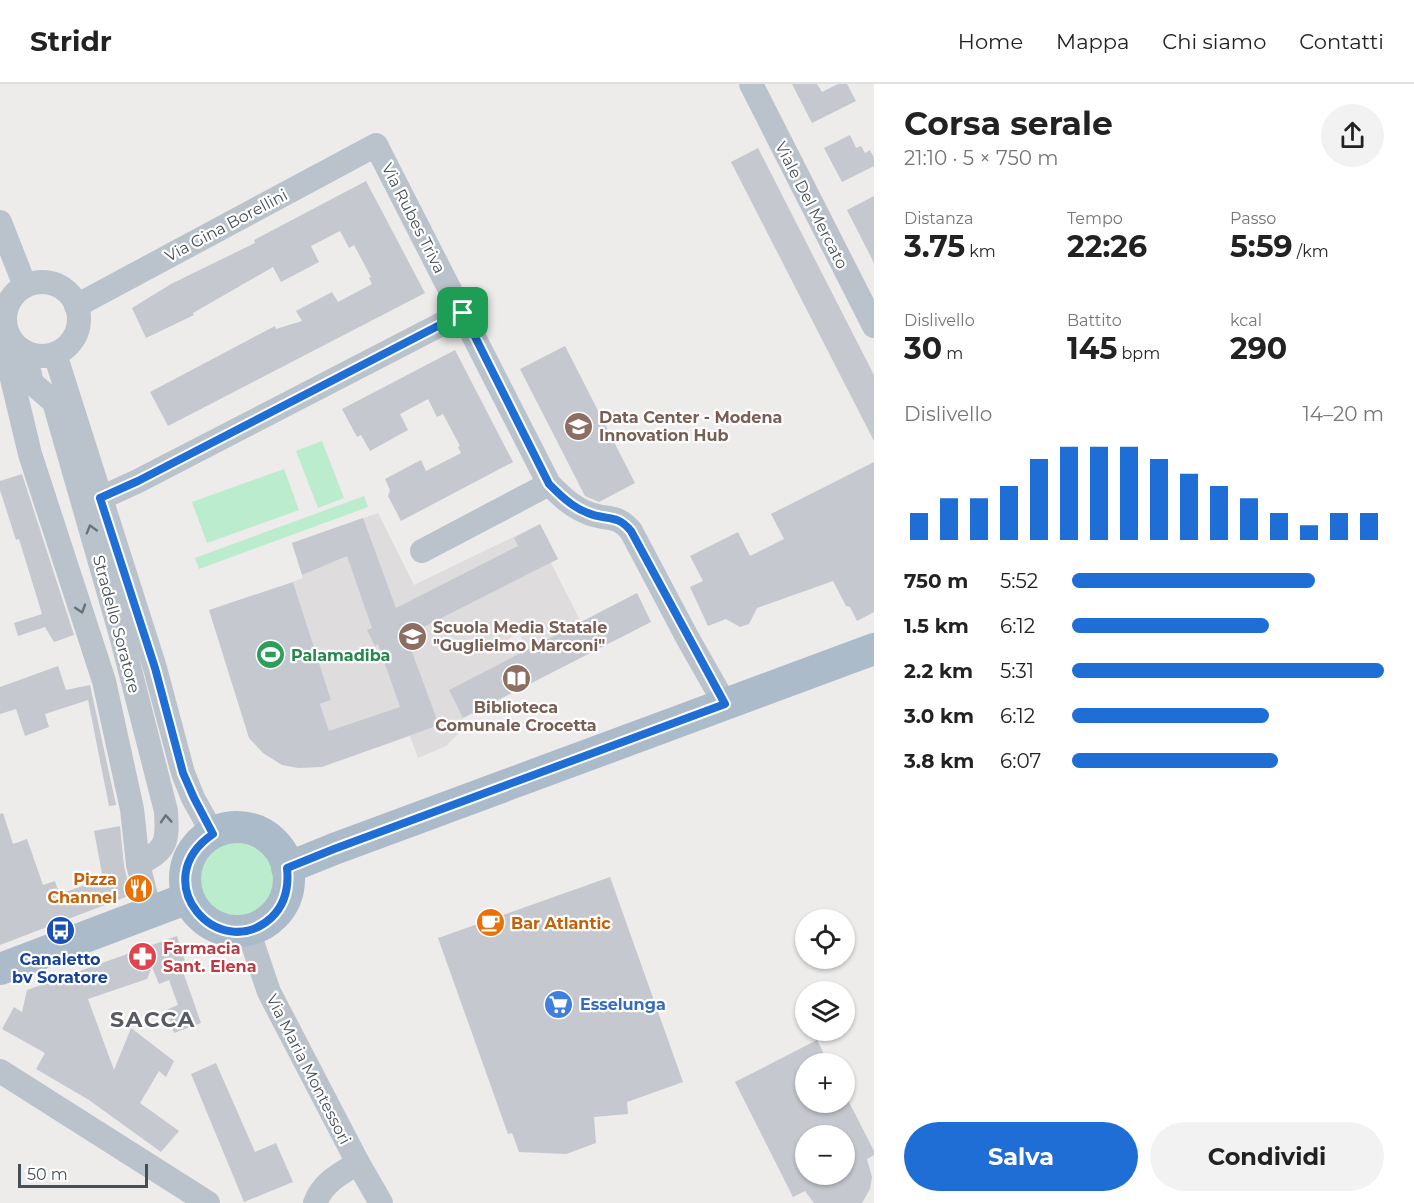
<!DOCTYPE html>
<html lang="it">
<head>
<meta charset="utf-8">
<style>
	:root { --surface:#fff; --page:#f2f2f2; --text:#222; --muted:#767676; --line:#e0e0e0; --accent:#1f6ed5 }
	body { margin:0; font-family:Montserrat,sans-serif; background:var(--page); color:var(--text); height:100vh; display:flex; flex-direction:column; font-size:22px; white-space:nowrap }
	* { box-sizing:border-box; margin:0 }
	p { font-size:20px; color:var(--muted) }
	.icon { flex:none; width:33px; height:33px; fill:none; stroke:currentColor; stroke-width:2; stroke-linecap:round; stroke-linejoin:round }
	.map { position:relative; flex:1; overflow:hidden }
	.drawer { display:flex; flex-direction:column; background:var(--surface); width:540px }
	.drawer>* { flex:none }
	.buttons { position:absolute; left:795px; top:825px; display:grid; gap:12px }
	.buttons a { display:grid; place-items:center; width:60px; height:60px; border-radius:50%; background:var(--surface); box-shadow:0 2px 4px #0004; font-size:30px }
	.scale { position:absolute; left:18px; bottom:15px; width:130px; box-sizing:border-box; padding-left:6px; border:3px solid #454f58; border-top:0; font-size:16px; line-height:21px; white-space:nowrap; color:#454f58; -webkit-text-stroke:4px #fff; paint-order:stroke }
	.pin { position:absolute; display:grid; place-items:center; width:51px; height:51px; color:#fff; margin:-26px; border-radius:12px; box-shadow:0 3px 9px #0006 }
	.round { display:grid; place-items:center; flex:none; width:63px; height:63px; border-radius:32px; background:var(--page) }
	.head { display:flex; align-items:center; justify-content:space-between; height:102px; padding:0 30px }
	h1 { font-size:33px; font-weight:700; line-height:45px }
	.metrics { display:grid; grid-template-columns:repeat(3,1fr); gap:9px; height:102px; padding:6px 30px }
	.metrics div { display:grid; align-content:center }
	.metrics b { font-size:30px; font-weight:700 }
	.metrics small { font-size:16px; font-weight:400 }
	.metrics p { font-size:16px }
	.chart { height:168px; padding:12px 30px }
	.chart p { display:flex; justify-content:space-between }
	.chart svg { width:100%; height:108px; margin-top:6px; stroke:var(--accent); stroke-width:6 }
	.primary-button { display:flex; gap:12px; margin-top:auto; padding:12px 30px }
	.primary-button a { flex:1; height:69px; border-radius:36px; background:var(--accent); color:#fff; font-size:24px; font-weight:700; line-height:69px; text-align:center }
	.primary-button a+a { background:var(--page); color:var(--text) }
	ul { padding:0 30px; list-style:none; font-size:20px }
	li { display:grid; grid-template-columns:96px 72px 1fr; align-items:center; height:45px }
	li i { height:15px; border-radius:8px; background:var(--accent) }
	header { display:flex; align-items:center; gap:36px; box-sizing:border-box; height:84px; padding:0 30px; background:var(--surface); border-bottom:2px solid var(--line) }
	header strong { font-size:28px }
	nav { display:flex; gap:33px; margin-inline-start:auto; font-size:21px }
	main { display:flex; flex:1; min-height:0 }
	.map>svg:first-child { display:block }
	.education { fill:#dfdcdd }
	.green { fill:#baeccd }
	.building { fill:#c5c8ce; fill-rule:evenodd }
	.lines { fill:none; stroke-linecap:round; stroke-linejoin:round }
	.minor { stroke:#bac3cb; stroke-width:24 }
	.major { stroke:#abbbca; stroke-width:32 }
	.oneway { stroke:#68727a }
	.route-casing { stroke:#fff; stroke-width:12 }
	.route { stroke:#1f6ed5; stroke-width:8 }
	.labels { text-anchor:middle; stroke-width:4.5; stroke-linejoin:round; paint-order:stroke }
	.street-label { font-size:16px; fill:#454f58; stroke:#fff }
	.education-label { font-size:16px; font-weight:bold; fill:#785e54; stroke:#fff; text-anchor:start }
	.leisure-label { font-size:16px; font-weight:bold; fill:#27864d; stroke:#fff; text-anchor:start }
	.food-label { font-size:16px; font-weight:bold; fill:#c56008; stroke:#fff; text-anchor:end }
	.health-label { font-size:16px; font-weight:bold; fill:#be3a42; stroke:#fff; text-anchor:start }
	.transit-label { font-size:16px; font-weight:bold; fill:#164399; stroke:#fff }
	.shop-label { font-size:16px; font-weight:bold; fill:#366cbe; stroke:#fff; text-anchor:start }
	.district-label { font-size:22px; font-weight:bold; letter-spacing:1.5px; fill:#585c60; stroke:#fff }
</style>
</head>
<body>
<header>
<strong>Stridr</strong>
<nav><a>Home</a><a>Mappa</a><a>Chi siamo</a><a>Contatti</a></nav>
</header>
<main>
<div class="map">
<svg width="874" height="1119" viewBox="0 0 874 1119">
	<rect width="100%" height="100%" fill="#eeebeb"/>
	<!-- education -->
	<polygon class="education" points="378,429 414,501 540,440 558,475 551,479 581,538 527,565 519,549 508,555 514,568 517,567 519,570 449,606 463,634 464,644 446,662 418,674 410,652 339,677 320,620 331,616 293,498 303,494 292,459"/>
	<!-- green -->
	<g class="green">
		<polygon points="322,357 344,414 318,424 296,367"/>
		<polygon points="284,385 299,426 207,459 192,418"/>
		<polygon points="364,412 368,423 199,485 195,474"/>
		<circle cx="238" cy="797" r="40"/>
	</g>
	<!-- building -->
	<g class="building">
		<polygon points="792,0 817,0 822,8 838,0 847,0 856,17 812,39"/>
		<polygon points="850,51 856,64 861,62 865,69 870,66 874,74 874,82 842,98 824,64"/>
		<polygon points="758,64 874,291 874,357 731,78"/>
		<polygon points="366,97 425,209 168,342 150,308 275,242 276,245 302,237 296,227 332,208 338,218 372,200 369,194 371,193 354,161 349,164 340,147 311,162 319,178 281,198 273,183 193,229 194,231 146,254 132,224 171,200 255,159 254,156"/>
		<polygon points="874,112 874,179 847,126"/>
		<polygon points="565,262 635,399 599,418 585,412 520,285"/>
		<polygon points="455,266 513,378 401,437 388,412 390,406 385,395 421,376 426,387 461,369 458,363 460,362 443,330 437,333 428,315 400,330 408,346 370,367 361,351 357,353 342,325"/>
		<polygon points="874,378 874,528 857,537 850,523 846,522 833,497 757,524 749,540 740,543 726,535 708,542 690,503 703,497 690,472 738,448 750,472 784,455 771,430"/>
		<polygon points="22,390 74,551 54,558 45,543 18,552 14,539 42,530 19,455 16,456 0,406 0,397"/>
		<polygon points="363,434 396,524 518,462 514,454 540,440 558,475 406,552 439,641 322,683 298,684 282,681 263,669 249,654 209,526 293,498 331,616 320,620 329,647 400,623 378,560 375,562 367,546 372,544 347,472 302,491 292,459"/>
		<polygon points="637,509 651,538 463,634 449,606"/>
		<polygon points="58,582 66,606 90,601 116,721 109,722 88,616 45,630 49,643 25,652 16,625 0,630 0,603"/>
		<polygon points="3,729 13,760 27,755 43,801 55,797 59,810 103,795 94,747 120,742 124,782 131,811 0,861 0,730"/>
		<polygon points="610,793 683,998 627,1018 628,1030 594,1033 596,1059 566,1070 519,1068 512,1049 508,1050 438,854"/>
		<polygon points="177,852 186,880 181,882 201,939 174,949 169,935 172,934 168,925 178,921 169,896 159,900 152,883 147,895 88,915 114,986 131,944 174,977 166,993 159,987 140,1019 179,1047 161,1068 89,1016 36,985 45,969 2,945 14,923 22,928 27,906"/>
		<path d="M 817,956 L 829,980 L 806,980 L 806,1018 L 849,1018 L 874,1067 L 874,1071 L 867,1075 L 872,1093 L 870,1105 L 862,1119 L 814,1119 L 805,1107 L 793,1113 L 735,998 ZM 806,1052 L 844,1052 L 844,1090 L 806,1090 Z"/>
		<polygon points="216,979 255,1068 276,1059 293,1098 244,1118 191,990"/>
	</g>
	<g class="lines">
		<!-- minor -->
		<g class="minor">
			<polyline points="751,0 874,242"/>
			<polyline points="0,138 25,202"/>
			<circle cx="42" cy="235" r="37"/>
			<path d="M 76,222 L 376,61 L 549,400 C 561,412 572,423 588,429 C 607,437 616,429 631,447 L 687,553 L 725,620"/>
			<polyline points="10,254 6,262 8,278 30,370 104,597 132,725 138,780 150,828"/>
			<path d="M 24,267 L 32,299 L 54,318 L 122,555 L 166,727 C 168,758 167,766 138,780"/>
			<polyline points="55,270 155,584 183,689 193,714 213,750"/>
			<polyline points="101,414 138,397 463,229"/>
			<polyline points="422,467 549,400"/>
			<polyline points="248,846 269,908 358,1079 381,1119"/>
			<polyline points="0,987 208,1119"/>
			<path d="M 315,1119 C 323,1098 340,1090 358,1079"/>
		</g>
		<!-- major -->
		<g class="major">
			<circle cx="237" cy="795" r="52"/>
			<polyline points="287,784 334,765 874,565"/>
			<polyline points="0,885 188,814"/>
		</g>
	</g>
	<!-- one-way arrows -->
	<defs><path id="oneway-chevron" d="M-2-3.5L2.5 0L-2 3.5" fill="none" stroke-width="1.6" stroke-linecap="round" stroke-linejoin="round" transform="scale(1.5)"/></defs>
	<g class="oneway">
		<use href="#oneway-chevron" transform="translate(91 445) rotate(-106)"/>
		<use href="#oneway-chevron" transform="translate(81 525) rotate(72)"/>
		<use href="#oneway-chevron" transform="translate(166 735) rotate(-94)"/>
	</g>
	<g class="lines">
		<defs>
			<path id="route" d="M 463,229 L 549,400 C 561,412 572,423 588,429 C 606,437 616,429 631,447 L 725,620 L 334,765 L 287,784 C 289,803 286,820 271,834 C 219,881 144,797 213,750 L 194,714 L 183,689 L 155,584 L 100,414 L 138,397 Z"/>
		</defs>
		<!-- route casing -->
		<use href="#route" class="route-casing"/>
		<!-- route -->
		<use href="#route" class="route"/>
	</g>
	<!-- icons -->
	<defs>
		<symbol id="university-disc" viewBox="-11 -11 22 22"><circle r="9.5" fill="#8d6e63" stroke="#fff"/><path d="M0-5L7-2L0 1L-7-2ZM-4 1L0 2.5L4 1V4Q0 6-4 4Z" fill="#fff"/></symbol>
		<symbol id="school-disc" viewBox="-11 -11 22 22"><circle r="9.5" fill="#8d6e63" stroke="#fff"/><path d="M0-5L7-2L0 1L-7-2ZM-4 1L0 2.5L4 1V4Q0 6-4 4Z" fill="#fff"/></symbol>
		<symbol id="stadium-disc" viewBox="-11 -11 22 22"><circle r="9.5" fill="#2e9e5b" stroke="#fff"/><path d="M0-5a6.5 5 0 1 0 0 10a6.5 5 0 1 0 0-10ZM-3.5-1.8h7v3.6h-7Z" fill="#fff"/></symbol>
		<symbol id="library-disc" viewBox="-11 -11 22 22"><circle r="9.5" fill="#8d6e63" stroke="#fff"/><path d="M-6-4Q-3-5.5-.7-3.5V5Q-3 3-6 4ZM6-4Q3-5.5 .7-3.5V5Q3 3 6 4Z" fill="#fff"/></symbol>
		<symbol id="restaurant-disc" viewBox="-11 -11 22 22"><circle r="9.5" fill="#e8710a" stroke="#fff"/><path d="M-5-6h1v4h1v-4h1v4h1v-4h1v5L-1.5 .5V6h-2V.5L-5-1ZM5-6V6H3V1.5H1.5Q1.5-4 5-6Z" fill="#fff"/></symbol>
		<symbol id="cafe-disc" viewBox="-11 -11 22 22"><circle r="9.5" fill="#e8710a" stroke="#fff"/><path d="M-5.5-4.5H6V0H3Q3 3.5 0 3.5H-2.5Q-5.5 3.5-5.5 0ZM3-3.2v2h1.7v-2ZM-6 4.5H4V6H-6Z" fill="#fff"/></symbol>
		<symbol id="bus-disc" viewBox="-11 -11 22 22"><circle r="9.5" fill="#1a4fb4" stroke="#fff"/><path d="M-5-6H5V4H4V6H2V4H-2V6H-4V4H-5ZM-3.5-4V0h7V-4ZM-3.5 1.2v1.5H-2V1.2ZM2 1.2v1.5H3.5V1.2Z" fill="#fff"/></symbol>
		<symbol id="pharmacy-disc" viewBox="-11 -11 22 22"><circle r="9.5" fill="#e0444e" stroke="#fff"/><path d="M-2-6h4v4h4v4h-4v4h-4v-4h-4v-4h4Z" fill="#fff"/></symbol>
		<symbol id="supermarket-disc" viewBox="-11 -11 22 22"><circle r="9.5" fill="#3f7fe0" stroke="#fff"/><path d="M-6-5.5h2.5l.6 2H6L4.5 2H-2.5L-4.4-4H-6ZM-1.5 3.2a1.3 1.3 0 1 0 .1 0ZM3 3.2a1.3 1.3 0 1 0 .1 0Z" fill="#fff"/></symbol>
	</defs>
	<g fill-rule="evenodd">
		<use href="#university-disc" x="562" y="326" width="33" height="33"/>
		<use href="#school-disc" x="396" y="536" width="33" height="33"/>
		<use href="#stadium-disc" x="254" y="554" width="33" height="33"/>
		<use href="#library-disc" x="500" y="578" width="33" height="33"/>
		<use href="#restaurant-disc" x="122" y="788" width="33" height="33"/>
		<use href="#cafe-disc" x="474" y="822" width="33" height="33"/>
		<use href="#bus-disc" x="44" y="830" width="33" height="33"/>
		<use href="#pharmacy-disc" x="126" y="856" width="33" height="33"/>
		<use href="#supermarket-disc" x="542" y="904" width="33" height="33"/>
	</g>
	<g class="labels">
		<!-- street labels -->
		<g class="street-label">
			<text transform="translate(812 121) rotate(63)" y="6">Viale Del Mercato</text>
			<text transform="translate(414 134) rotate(63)" y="6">Via Rubes Triva</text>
			<text transform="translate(226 141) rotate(-28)" y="6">Via Gina Borellini</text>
			<text transform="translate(117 540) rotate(75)" y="6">Stradello Soratore</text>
			<text transform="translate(309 985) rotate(63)" y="6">Via Maria Montessori</text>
		</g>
		<!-- education labels -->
		<g class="education-label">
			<text x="599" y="339">Data Center - Modena<tspan x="599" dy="18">Innovation Hub</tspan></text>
			<text x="433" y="549">Scuola Media Statale<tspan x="433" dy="18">"Guglielmo Marconi"</tspan></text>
			<text x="516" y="629" text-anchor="middle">Biblioteca<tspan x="516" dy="18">Comunale Crocetta</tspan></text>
		</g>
		<!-- leisure labels -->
		<g class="leisure-label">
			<text x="291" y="577">Palamadiba</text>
		</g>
		<!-- food labels -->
		<g class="food-label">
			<text x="117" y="801">Pizza<tspan x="117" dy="18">Channel</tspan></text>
			<text x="511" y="845" text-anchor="start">Bar Atlantic</text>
		</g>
		<!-- health labels -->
		<g class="health-label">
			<text x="163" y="870">Farmacia<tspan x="163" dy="18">Sant. Elena</tspan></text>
		</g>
		<!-- transit labels -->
		<g class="transit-label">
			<text x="60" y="881">Canaletto<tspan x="60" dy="18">bv Soratore</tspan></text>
		</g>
		<!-- shop labels -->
		<g class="shop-label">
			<text x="580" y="926">Esselunga</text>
		</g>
		<!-- district labels -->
		<g class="district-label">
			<text x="153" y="943">SACCA</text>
		</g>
	</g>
</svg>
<div class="buttons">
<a><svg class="icon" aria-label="locate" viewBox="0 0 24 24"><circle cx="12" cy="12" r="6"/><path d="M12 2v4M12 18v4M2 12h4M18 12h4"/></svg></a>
<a><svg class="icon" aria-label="layers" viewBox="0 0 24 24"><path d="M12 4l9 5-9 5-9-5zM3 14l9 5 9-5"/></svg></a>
<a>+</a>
<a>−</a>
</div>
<div class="scale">50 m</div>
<div class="pin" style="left:463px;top:229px;background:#1e9e55"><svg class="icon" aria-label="arrive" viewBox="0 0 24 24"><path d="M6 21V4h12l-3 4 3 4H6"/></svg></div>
</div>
<section class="drawer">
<div class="head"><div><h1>Corsa serale</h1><p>21:10 · 5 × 750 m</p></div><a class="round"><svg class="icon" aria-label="share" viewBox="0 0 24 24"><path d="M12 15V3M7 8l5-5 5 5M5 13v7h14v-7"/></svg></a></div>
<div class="metrics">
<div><p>Distanza</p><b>3.75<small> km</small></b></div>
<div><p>Tempo</p><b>22:26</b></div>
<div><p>Passo</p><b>5:59<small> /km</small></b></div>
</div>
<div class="metrics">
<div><p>Dislivello</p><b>30<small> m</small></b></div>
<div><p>Battito</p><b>145<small> bpm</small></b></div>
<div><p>kcal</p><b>290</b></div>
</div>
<div class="chart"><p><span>Dislivello</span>14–20 m</p>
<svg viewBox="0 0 160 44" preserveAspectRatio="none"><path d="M5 44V33M15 44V27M25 44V27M35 44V22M45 44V11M55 44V6M65 44V6M75 44V6M85 44V11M95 44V17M105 44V22M115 44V27M125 44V33M135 44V38M145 44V33M155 44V33"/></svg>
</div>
<ul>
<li><b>750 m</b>5:52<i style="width:78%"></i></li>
<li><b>1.5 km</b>6:12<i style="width:63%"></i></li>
<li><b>2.2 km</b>5:31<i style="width:100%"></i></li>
<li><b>3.0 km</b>6:12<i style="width:63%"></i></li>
<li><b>3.8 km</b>6:07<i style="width:66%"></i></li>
</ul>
<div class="primary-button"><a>Salva</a><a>Condividi</a></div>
</section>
</main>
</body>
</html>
